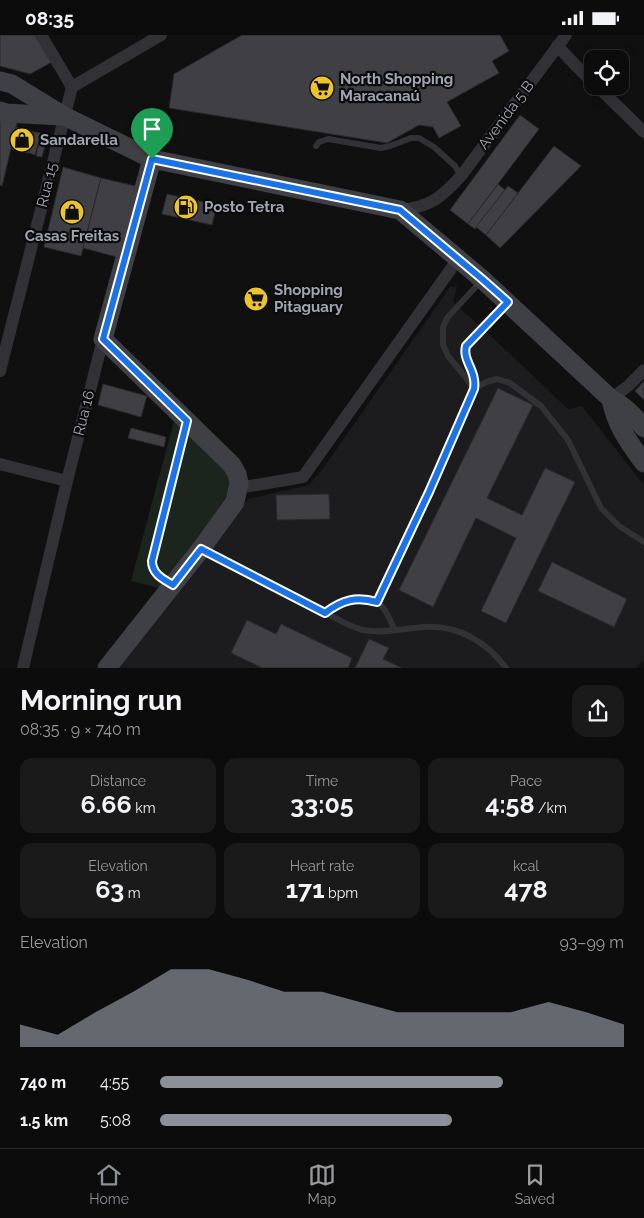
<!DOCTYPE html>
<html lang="en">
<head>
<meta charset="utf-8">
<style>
	:root { --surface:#0c0c0d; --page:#1a1a1b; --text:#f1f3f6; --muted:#9a9b9d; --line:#2c2c2e; --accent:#8c9099 }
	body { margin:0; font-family:Raleway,sans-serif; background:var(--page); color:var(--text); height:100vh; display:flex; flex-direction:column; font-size:19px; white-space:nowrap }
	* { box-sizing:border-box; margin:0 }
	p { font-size:16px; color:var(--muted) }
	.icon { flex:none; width:28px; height:28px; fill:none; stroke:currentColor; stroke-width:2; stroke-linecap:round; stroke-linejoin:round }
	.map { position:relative; height:633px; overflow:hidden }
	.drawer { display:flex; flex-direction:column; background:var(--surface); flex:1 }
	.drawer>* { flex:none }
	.tools { position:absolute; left:584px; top:15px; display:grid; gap:10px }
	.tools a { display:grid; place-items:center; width:45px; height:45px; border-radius:10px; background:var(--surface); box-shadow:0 2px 12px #0003,0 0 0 1px var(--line); font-size:25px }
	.pin { position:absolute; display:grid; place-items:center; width:42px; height:42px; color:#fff; margin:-51px -21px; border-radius:50% 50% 50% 0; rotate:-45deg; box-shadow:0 0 5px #0007 }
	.pin .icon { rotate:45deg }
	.round { display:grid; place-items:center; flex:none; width:52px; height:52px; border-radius:15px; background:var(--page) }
	.summary { display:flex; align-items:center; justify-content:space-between; height:85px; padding:0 20px }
	h1 { font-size:28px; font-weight:700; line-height:38px }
	.figures { display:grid; grid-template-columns:repeat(3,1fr); gap:8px; height:85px; padding:5px 20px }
	.figures div { display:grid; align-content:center; border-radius:12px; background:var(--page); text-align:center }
	.figures b { font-size:25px; font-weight:700 }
	.figures small { font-size:14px; font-weight:400 }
	.figures p { font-size:14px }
	.chart { height:140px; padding:10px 20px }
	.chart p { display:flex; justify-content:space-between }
	.chart svg { width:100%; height:90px; margin-top:5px; fill:var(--accent); opacity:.7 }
	ul { padding:0 20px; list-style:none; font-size:16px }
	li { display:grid; grid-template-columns:80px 60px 1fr; align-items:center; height:38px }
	li i { height:12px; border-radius:6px; background:var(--accent) }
	.status { display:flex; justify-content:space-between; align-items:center; height:35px; padding:0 25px; background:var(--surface); direction:ltr }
	.status svg { height:14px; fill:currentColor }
	.dock { display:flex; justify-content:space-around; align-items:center; height:70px; border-top:1px solid var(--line); background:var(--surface); font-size:14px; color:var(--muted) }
	.dock a { display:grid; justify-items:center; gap:2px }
	.dock .current { color:var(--accent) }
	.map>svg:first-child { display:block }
	.built { fill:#1c1c1e }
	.green { fill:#1c241e }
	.building { fill:#3f3f44; stroke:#2a2a2d }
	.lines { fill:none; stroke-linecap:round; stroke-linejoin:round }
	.lane { stroke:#313136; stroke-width:6 }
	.street { stroke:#313136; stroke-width:12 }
	.secondary { stroke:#3f4046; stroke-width:19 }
	.route-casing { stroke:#fff; stroke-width:10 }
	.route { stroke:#1a73e8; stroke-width:6 }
	.labels { text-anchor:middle; stroke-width:4.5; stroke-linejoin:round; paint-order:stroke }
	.poi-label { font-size:15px; font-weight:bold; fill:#a1a4b2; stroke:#0b0b0c; text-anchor:start }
	.street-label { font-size:15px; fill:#a1a4b2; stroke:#0b0b0c }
</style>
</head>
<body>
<div class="status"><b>08:35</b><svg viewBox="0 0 49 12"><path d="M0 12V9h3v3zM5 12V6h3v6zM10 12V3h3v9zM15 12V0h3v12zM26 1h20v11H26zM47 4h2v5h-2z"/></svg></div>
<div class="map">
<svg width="644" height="633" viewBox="0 0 644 633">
	<rect width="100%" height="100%" fill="#101011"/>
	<!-- built -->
	<polygon class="built" points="457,251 453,267 491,301 568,374 582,371 644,450 644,625 636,633 119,633 210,518 248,464 309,450 324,432 450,252"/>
	<!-- green -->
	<polygon class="green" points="174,386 224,432 230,442 229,464 160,553 131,546"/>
	<!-- building -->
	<g class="building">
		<polygon points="0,0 35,0 52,27 30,39 0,31"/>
		<polygon points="242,0 500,0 509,16 492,26 499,38 447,67 461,91 439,103 433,92 419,90 387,108 169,73 174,39"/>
		<polygon points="520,80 539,94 468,189 450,175"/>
		<polygon points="0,84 17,88 2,151 0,150"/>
		<polygon points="16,92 21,94 16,115 11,114"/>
		<polygon points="21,94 28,95 23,117 16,115"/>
		<polygon points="28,95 34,97 29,118 23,117"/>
		<polygon points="34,97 41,98 35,120 29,118"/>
		<polygon points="41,99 48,100 42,122 36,121"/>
		<polygon points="554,111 581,131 500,213 486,200"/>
		<polygon points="63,132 101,143 81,221 44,212"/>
		<polygon points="101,143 135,151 117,222 83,213"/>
		<polygon points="498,149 505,155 475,194 468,189"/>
		<polygon points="508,151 518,158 486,200 476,192"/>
		<polygon points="167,159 217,170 212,190 162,179"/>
		<polygon points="644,346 644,365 635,356"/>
		<polygon points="103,349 147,361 141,382 98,370"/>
		<polygon points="498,353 533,370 487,463 522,480 545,433 575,447 506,588 481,576 516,503 476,483 433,572 399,555"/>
		<polygon points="131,393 166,402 164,412 128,403"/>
		<polygon points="329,459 330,484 277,485 276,460"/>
		<polygon points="552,527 627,564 614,592 538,556"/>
		<polygon points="247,585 276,599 281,589 352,623 348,633 262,633 231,618"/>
		<polygon points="369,604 389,613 383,624 402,633 355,633"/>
	</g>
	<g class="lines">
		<!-- lane -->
		<g class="lane">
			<polyline points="316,111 319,107 328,104 381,113 390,111 411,103 419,103 434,112 455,131 461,141"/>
			<polyline points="474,354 463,339 448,321 443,310 443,292 447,283 482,245"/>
			<path d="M 474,354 C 477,335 462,326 466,311 L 506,268"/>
			<path d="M 202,515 L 349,590 C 354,592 359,594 363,595 C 381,599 406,593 425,592 C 458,590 487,607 506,633"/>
			<path d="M 172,549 C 162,543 152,538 152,526 L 186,388"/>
			<polyline points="377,567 429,457 474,354 486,347 497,344 510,348 541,371 568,405 601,473 619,491 644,507"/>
			<path d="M 325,578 C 338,569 362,557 377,567 C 386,573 390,585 394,594"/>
		</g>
		<!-- street -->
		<g class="street">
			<polyline points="41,0 72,52"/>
			<polyline points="557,11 592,47"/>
			<polyline points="597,51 644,97"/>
			<polyline points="72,52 161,0"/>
			<path d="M 400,175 C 430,172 441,163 461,141 L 566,0"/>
			<polyline points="0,336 72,52"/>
			<polyline points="611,364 628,351 644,335"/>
			<polyline points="0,429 67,446"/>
			<polyline points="238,453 303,442 458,224"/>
			<polyline points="23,633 67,446 103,304"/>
		</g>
		<!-- secondary -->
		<g class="secondary">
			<path d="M 0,46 L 12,49 L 64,81 L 152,124 L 400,175 L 482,244 L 611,364 C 625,371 634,381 644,393"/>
			<polyline points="0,76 6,78 61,81"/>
			<path d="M 611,364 C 615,388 629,408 644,428"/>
			<polyline points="107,633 201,514 235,467 239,448 237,439 232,430 103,304 152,124"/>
		</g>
	</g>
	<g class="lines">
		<defs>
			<path id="route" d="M 152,124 L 400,175 L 482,244 L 508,267 L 466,311 C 462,326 477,335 474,354 L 429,457 L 377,567 C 356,561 342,565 325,578 L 201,514 L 173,550 C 163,544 152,539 152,526 L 187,386 L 103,304 Z"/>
		</defs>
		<!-- route casing -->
		<use href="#route" class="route-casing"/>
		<!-- route -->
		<use href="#route" class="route"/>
	</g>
	<!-- icons -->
	<defs>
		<symbol id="supermarket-disc" viewBox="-11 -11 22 22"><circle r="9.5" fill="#edc42b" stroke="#0b0b0c"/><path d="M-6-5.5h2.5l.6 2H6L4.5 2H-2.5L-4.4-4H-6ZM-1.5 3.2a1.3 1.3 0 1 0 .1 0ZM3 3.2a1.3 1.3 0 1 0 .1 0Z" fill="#111"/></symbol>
		<symbol id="shop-disc" viewBox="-11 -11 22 22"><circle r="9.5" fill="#edc42b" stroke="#0b0b0c"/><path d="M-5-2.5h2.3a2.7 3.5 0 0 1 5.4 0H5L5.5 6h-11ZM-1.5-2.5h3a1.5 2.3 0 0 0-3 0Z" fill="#111"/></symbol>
		<symbol id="fuel-disc" viewBox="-11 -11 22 22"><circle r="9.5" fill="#edc42b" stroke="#0b0b0c"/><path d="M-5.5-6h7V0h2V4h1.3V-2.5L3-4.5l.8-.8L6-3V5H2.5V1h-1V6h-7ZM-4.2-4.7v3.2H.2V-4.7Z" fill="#111"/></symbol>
	</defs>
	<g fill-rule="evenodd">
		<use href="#supermarket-disc" x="308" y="39" width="28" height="28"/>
		<use href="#shop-disc" x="8" y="91" width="28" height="28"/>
		<use href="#fuel-disc" x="172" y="158" width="28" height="28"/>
		<use href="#shop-disc" x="58" y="163" width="28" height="28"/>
		<use href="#supermarket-disc" x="242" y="250" width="28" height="28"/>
	</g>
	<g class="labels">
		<!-- poi labels -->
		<g class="poi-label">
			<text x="340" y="49">North Shopping<tspan x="340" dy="17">Maracanaú</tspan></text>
			<text x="40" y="110">Sandarella</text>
			<text x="204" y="177">Posto Tetra</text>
			<text x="72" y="206" text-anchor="middle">Casas Freitas</text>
			<text x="274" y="260">Shopping<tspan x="274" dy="17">Pitaguary</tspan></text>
		</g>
		<!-- street labels -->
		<g class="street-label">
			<text transform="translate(506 80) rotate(-53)" y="5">Avenida 5 B</text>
			<text transform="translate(47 150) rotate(-76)" y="5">Rua 15</text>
			<text transform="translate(84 378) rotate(-76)" y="5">Rua 16</text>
		</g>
	</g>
</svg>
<div class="tools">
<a><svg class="icon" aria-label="locate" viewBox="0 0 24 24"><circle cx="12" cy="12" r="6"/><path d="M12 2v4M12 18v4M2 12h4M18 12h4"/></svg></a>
</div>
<div class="pin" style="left:152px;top:124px;background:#1e9e55"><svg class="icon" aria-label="arrive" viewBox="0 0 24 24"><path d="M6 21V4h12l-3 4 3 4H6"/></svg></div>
</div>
<section class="drawer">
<div class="summary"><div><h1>Morning run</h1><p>08:35 · 9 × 740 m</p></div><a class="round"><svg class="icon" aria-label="share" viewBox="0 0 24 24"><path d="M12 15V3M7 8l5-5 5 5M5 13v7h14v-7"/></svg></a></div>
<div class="figures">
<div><p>Distance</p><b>6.66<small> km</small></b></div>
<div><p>Time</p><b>33:05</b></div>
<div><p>Pace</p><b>4:58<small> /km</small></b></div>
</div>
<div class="figures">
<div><p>Elevation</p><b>63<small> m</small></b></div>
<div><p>Heart rate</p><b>171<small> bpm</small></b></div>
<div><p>kcal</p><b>478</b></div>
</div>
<div class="chart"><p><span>Elevation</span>93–99 m</p>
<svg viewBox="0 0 160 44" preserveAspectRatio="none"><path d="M0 44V33L10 38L20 27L30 17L40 6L50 6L60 11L70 17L80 17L90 22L100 27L110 27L120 27L130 27L140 22L150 27L160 33V44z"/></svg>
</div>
<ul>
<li><b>740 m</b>4:55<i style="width:74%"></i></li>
<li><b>1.5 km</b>5:08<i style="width:63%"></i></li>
</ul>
</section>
<nav class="dock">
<a class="current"><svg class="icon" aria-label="home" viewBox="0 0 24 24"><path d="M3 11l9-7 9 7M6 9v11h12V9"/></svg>Home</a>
<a><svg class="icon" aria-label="map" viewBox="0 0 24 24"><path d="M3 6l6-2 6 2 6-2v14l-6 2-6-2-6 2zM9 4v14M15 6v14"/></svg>Map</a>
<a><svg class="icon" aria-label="saved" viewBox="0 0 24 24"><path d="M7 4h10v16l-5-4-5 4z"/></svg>Saved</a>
</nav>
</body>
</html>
